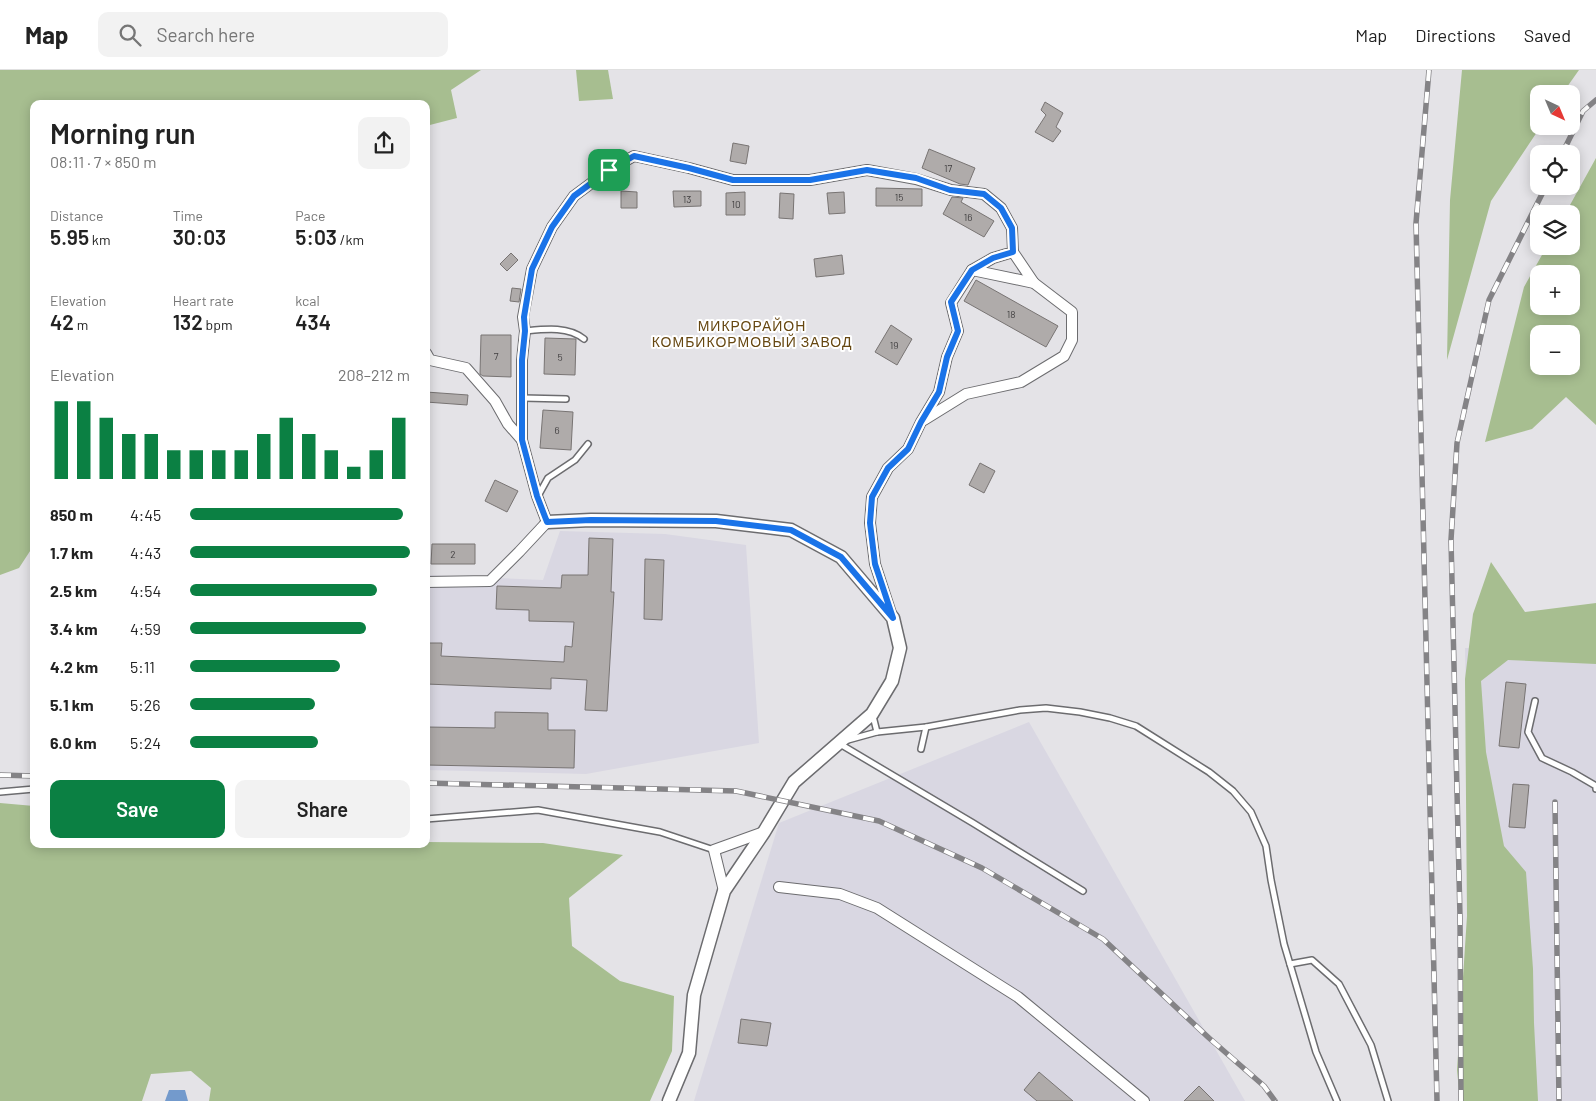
<!DOCTYPE html>
<html lang="en">
<head>
<meta charset="utf-8">
<style>
	:root { --surface:#fff; --page:#f2f2f2; --text:#222; --muted:#767676; --line:#e0e0e0; --accent:#0b8043 }
	body { margin:0; font-family:Barlow,sans-serif; background:var(--page); color:var(--text); height:100vh; display:flex; flex-direction:column; font-size:19px; white-space:nowrap }
	* { box-sizing:border-box; margin:0 }
	p { font-size:16px; color:var(--muted) }
	.icon { flex:none; width:28px; height:28px; fill:none; stroke:currentColor; stroke-width:2; stroke-linecap:round; stroke-linejoin:round }
	.map { position:relative; flex:1; overflow:hidden }
	.details { position:absolute; left:30px; top:30px; width:400px; height:748px; display:flex; flex-direction:column; background:var(--surface); border-radius:10px; box-shadow:0 2px 12px #0003 }
	.details>* { flex:none }
	.needle { width:32px; rotate:136deg }
	.buttons { position:absolute; left:1530px; top:15px; display:grid; gap:10px }
	.buttons a { display:grid; place-items:center; width:50px; height:50px; border-radius:10px; background:var(--surface); box-shadow:0 2px 12px #0003; font-size:25px }
	.pin { position:absolute; display:grid; place-items:center; width:42px; height:42px; color:#fff; margin:-21px; border-radius:10px; box-shadow:0 2px 8px #0006 }
	.round { display:grid; place-items:center; flex:none; width:52px; height:52px; border-radius:10px; background:var(--page) }
	.overview { display:flex; align-items:center; justify-content:space-between; height:85px; padding:0 20px }
	h1 { font-size:28px; font-weight:600; line-height:38px }
	.figures { display:grid; grid-template-columns:repeat(3,1fr); gap:8px; height:85px; padding:5px 20px }
	.figures div { display:grid; align-content:center }
	.figures b { font-size:21px; font-weight:600 }
	.figures small { font-size:14px; font-weight:400 }
	.figures p { font-size:14px }
	.chart { height:140px; padding:10px 20px }
	.chart p { display:flex; justify-content:space-between }
	.chart svg { width:100%; height:90px; margin-top:5px; stroke:var(--accent); stroke-width:6 }
	.button { display:flex; gap:10px; margin-top:auto; padding:10px 20px }
	.button a { flex:1; height:58px; border-radius:10px; background:var(--accent); color:#fff; font-size:20px; font-weight:600; line-height:58px; text-align:center }
	.button a+a { background:var(--page); color:var(--text) }
	ul { padding:0 20px; list-style:none; font-size:16px }
	li { display:grid; grid-template-columns:80px 60px 1fr; align-items:center; height:38px }
	li i { height:12px; border-radius:6px; background:var(--accent) }
	header { display:flex; align-items:center; gap:30px; box-sizing:border-box; height:70px; padding:0 25px; background:var(--surface); border-bottom:1px solid var(--line) }
	header strong { font-size:24px }
	nav { display:flex; gap:28px; margin-inline-start:auto; font-size:18px }
	.search { width:350px; height:45px; background:var(--page); display:flex; align-items:center; gap:12px; box-sizing:border-box; padding:0 18px; border-radius:10px; color:var(--muted); font-size:19px }
	.map>svg:first-child { display:block }
	.built { fill:#d9d7e2 }
	.green { fill:#a7be90; fill-rule:evenodd }
	.water { fill:#739acc }
	.building { fill:#afabaa; stroke:#787473 }
	.lines { fill:none; stroke-linecap:round; stroke-linejoin:round }
	.service-casing { stroke:#6c6c6f; stroke-width:8 }
	.minor-casing { stroke:#6c6c6f; stroke-width:12 }
	.tertiary-casing { stroke:#6c6c6f; stroke-width:15 }
	.service { stroke:#fff; stroke-width:5 }
	.minor { stroke:#fff; stroke-width:10 }
	.tertiary { stroke:#fff; stroke-width:12 }
	.rail-casing { stroke:#848386; stroke-width:5.5 }
	.rail { stroke:#fff; stroke-width:4; stroke-dasharray:11; stroke-linecap:butt }
	.route-casing { stroke:#fff; stroke-width:10 }
	.route { stroke:#1a73e8; stroke-width:6 }
	.labels { text-anchor:middle; stroke-width:4; stroke-linejoin:round; paint-order:stroke }
	.number-label { font-size:10px; fill:#413f40 }
	.neighbourhood-label { font-size:14px; letter-spacing:1px; fill:#664711; stroke:#fff }
</style>
</head>
<body>
<header>
<strong>Map</strong>
<div class="search"><svg class="icon" aria-label="search" viewBox="0 0 24 24"><circle cx="10" cy="10" r="6"/><path d="M15 15l6 6"/></svg>Search here</div>
<nav><a>Map</a><a>Directions</a><a>Saved</a></nav>
</header>
<div class="map">
<svg width="1596" height="1031" viewBox="0 0 1596 1031">
	<rect width="100%" height="100%" fill="#e4e3e7"/>
	<!-- built -->
	<g class="built">
		<polygon points="560,461 665,464 746,475 759,673 586,704 426,700 426,505 543,510"/>
		<polygon points="1465,578 1596,580 1596,1031 1534,1031 1469,811"/>
		<polygon points="1029,652 1245,1031 694,1031 779,753"/>
	</g>
	<!-- green -->
	<g class="green">
		<polygon points="0,0 481,0 451,20 457,48 426,56 426,34 34,34 34,475 19,498 0,505"/>
		<polygon points="576,0 608,0 613,29 579,31"/>
		<polygon points="1462,0 1579,0 1562,24 1539,24 1539,56 1541,56 1491,131 1447,290 1450,130"/>
		<path d="M 1596,88 L 1596,355 L 1566,327 L 1532,359 L 1485,372 L 1524,217 L 1547,176 L 1571,176 L 1571,144 L 1565,144 ZM 1539,204 L 1571,204 L 1571,236 L 1539,236 ZM 1539,264 L 1571,264 L 1571,296 L 1539,296 Z"/>
		<polygon points="1491,492 1525,542 1596,533 1596,594 1508,590 1481,611 1486,682 1504,776 1526,802 1533,899 1534,953 1538,1031 1460,1031 1457,1000 1467,846 1465,609 1473,544"/>
		<polygon points="0,733 34,736 34,774 426,774 426,772 543,773 623,785 569,828 572,876 620,911 674,926 672,981 650,1031 209,1031 211,1018 191,1001 151,1004 142,1031 0,1031"/>
	</g>
	<!-- water -->
	<polygon class="water" points="169,1020 185,1020 188,1031 165,1031"/>
	<!-- building -->
	<g class="building">
		<polygon points="1045,32 1063,43 1056,57 1061,61 1053,72 1035,62 1046,45 1041,40"/>
		<polygon points="733,73 749,76 746,94 730,91"/>
		<polygon points="929,79 975,98 968,115 960,114 922,98"/>
		<polygon points="876,118 922,119 922,136 876,136"/>
		<polygon points="621,121 637,122 637,138 621,138"/>
		<polygon points="673,121 701,121 701,136 674,137"/>
		<polygon points="745,122 745,145 726,145 726,123"/>
		<polygon points="844,122 845,143 829,144 827,123"/>
		<polygon points="780,123 794,124 793,149 779,148"/>
		<polygon points="952,127 963,128 961,132 994,151 984,167 943,144"/>
		<polygon points="511,183 518,190 507,201 500,194"/>
		<polygon points="842,185 844,204 816,207 814,189"/>
		<polygon points="976,210 1058,256 1046,277 964,231"/>
		<polygon points="512,218 521,219 519,232 510,231"/>
		<polygon points="891,255 912,269 897,295 875,282"/>
		<polygon points="481,265 511,265 511,307 483,306 480,304"/>
		<polygon points="545,268 576,269 575,305 544,304"/>
		<polygon points="426,322 468,325 467,335 426,332"/>
		<polygon points="543,340 573,342 571,380 540,378"/>
		<polygon points="980,393 995,401 984,423 969,415"/>
		<polygon points="495,410 518,421 507,442 485,431"/>
		<polygon points="589,468 613,469 611,522 614,522 607,641 585,640 587,610 551,608 551,619 426,614 426,573 442,573 441,586 564,592 565,576 572,577 574,552 529,551 529,540 496,539 497,516 561,518 562,505 588,505"/>
		<polygon points="432,474 475,474 475,494 431,494"/>
		<polygon points="645,489 664,490 662,550 644,549"/>
		<polygon points="1506,612 1526,614 1519,678 1499,676"/>
		<polygon points="495,642 548,643 548,660 575,660 574,698 426,695 426,657 495,658"/>
		<polygon points="1513,714 1529,715 1525,758 1509,757"/>
		<polygon points="741,949 771,953 767,976 738,973"/>
		<polygon points="1039,1002 1073,1031 1037,1031 1024,1020"/>
		<polygon points="1199,1016 1214,1031 1184,1031"/>
	</g>
	<g class="lines">
		<defs>
			<g id="service">
				<path d="M 525,261 C 545,259 568,256 584,269"/>
				<polyline points="523,328 566,329"/>
				<polyline points="538,426 548,408 575,390 588,374"/>
				<polyline points="1535,631 1528,662 1542,688 1572,702 1596,716 1596,719"/>
				<polyline points="873,646 877,662"/>
				<polyline points="848,670 877,662 926,657 1020,640 1046,638 1080,642 1110,648 1136,656 1209,702 1233,721 1251,742 1266,776 1271,810 1284,874 1316,982 1337,1031"/>
				<polyline points="840,674 973,753 1083,821"/>
				<polyline points="921,679 926,657"/>
				<polyline points="0,722 34,719"/>
				<polyline points="426,749 538,740 660,762 714,780"/>
				<polyline points="1290,894 1312,890 1339,914 1371,975 1388,1031"/>
			</g>
			<g id="minor">
				<polyline points="1013,182 1034,213"/>
				<polyline points="426,283 430,290 466,298 495,331 508,354 522,370"/>
				<polyline points="924,350 966,324 1021,312 1064,286 1072,270 1072,242 1034,213 972,200"/>
				<polyline points="426,512 490,511 519,482 547,452 537,426 522,370 522,290 525,261 523,247 532,199 552,157 574,126 609,100 634,86 689,98 733,110 810,110 867,100 916,109 951,120 984,124 1001,138 1012,158 1013,182 993,188 972,200 951,233 958,261 947,287 939,322 921,352 908,379 888,398 872,427 870,453 875,494 891,543"/>
				<polyline points="779,817 840,824 877,838 1018,927 1144,1031"/>
				<polyline points="724,821 714,780 764,762"/>
			</g>
			<polyline id="tertiary" points="547,452 591,450 716,451 791,460 841,487 893,548 900,578 892,611 872,644 794,712 764,762 724,821 694,925 689,983 669,1031"/>
		</defs>
		<!-- service casing -->
		<use href="#service" class="service-casing"/>
		<!-- minor casing -->
		<use href="#minor" class="minor-casing"/>
		<!-- tertiary casing -->
		<use href="#tertiary" class="tertiary-casing"/>
		<!-- service -->
		<use href="#service" class="service"/>
		<!-- minor -->
		<use href="#minor" class="minor"/>
		<!-- tertiary -->
		<use href="#tertiary" class="tertiary"/>
		<defs>
			<g id="rail">
				<polyline points="1429,0 1416,153 1437,1031"/>
				<polyline points="1562,84 1583,41 1596,30"/>
				<polyline points="0,705 34,706"/>
				<polyline points="426,713 736,721 879,751 982,798 1103,869 1209,968 1264,1016 1275,1031"/>
				<polyline points="1555,732 1559,1031"/>
				<polyline points="1461,1031 1460,847 1451,470 1457,373 1489,230 1546,116"/>
			</g>
		</defs>
		<!-- rail casing -->
		<use href="#rail" class="rail-casing"/>
		<!-- rail -->
		<use href="#rail" class="rail"/>
	</g>
	<g class="lines">
		<defs>
			<polygon id="route" points="634,86 689,98 733,110 810,110 867,100 916,108 950,120 984,124 1001,138 1012,158 1013,182 993,188 972,200 951,232 958,261 947,287 939,322 921,352 908,379 888,398 872,427 870,453 875,494 893,548 841,487 791,460 716,451 591,450 547,452 537,426 522,370 522,290 525,261 524,247 532,199 552,157 574,126 609,100"/>
		</defs>
		<!-- route casing -->
		<use href="#route" class="route-casing"/>
		<!-- route -->
		<use href="#route" class="route"/>
	</g>
	<g class="labels">
		<!-- number labels -->
		<g class="number-label">
			<text x="948" y="102">17</text>
			<text x="899" y="131">15</text>
			<text x="687" y="133">13</text>
			<text x="736" y="138">10</text>
			<text x="968" y="151">16</text>
			<text x="1011" y="248">18</text>
			<text x="894" y="279">19</text>
			<text x="496" y="290">7</text>
			<text x="560" y="291">5</text>
			<text x="557" y="364">6</text>
			<text x="453" y="488">2</text>
		</g>
		<!-- neighbourhood labels -->
		<g class="neighbourhood-label">
			<text x="752" y="261">МИКРОРАЙОН<tspan x="752" dy="16">КОМБИКОРМОВЫЙ ЗАВОД</tspan></text>
		</g>
	</g>
</svg>
<div class="buttons">
<a><svg class="needle" viewBox="-14 -14 28 28"><path d="M0-13l5 13h-10z" fill="#e53935"/><path d="M0 13l5-13h-10z" fill="#767676"/></svg></a>
<a><svg class="icon" aria-label="locate" viewBox="0 0 24 24"><circle cx="12" cy="12" r="6"/><path d="M12 2v4M12 18v4M2 12h4M18 12h4"/></svg></a>
<a><svg class="icon" aria-label="layers" viewBox="0 0 24 24"><path d="M12 4l9 5-9 5-9-5zM3 14l9 5 9-5"/></svg></a>
<a>+</a>
<a>−</a>
</div>
<div class="pin" style="left:609px;top:100px;background:#1e9e55"><svg class="icon" aria-label="arrive" viewBox="0 0 24 24"><path d="M6 21V4h12l-3 4 3 4H6"/></svg></div>
<section class="details">
<div class="overview"><div><h1>Morning run</h1><p>08:11 · 7 × 850 m</p></div><a class="round"><svg class="icon" aria-label="share" viewBox="0 0 24 24"><path d="M12 15V3M7 8l5-5 5 5M5 13v7h14v-7"/></svg></a></div>
<div class="figures">
<div><p>Distance</p><b>5.95<small> km</small></b></div>
<div><p>Time</p><b>30:03</b></div>
<div><p>Pace</p><b>5:03<small> /km</small></b></div>
</div>
<div class="figures">
<div><p>Elevation</p><b>42<small> m</small></b></div>
<div><p>Heart rate</p><b>132<small> bpm</small></b></div>
<div><p>kcal</p><b>434</b></div>
</div>
<div class="chart"><p><span>Elevation</span>208–212 m</p>
<svg viewBox="0 0 160 44" preserveAspectRatio="none"><path d="M5 44V6M15 44V6M25 44V14M35 44V22M45 44V22M55 44V30M65 44V30M75 44V30M85 44V30M95 44V22M105 44V14M115 44V22M125 44V30M135 44V38M145 44V30M155 44V14"/></svg>
</div>
<ul>
<li><b>850 m</b>4:45<i style="width:97%"></i></li>
<li><b>1.7 km</b>4:43<i style="width:100%"></i></li>
<li><b>2.5 km</b>4:54<i style="width:85%"></i></li>
<li><b>3.4 km</b>4:59<i style="width:80%"></i></li>
<li><b>4.2 km</b>5:11<i style="width:68%"></i></li>
<li><b>5.1 km</b>5:26<i style="width:57%"></i></li>
<li><b>6.0 km</b>5:24<i style="width:58%"></i></li>
</ul>
<div class="button"><a>Save</a><a>Share</a></div>
</section>
</div>
</body>
</html>
